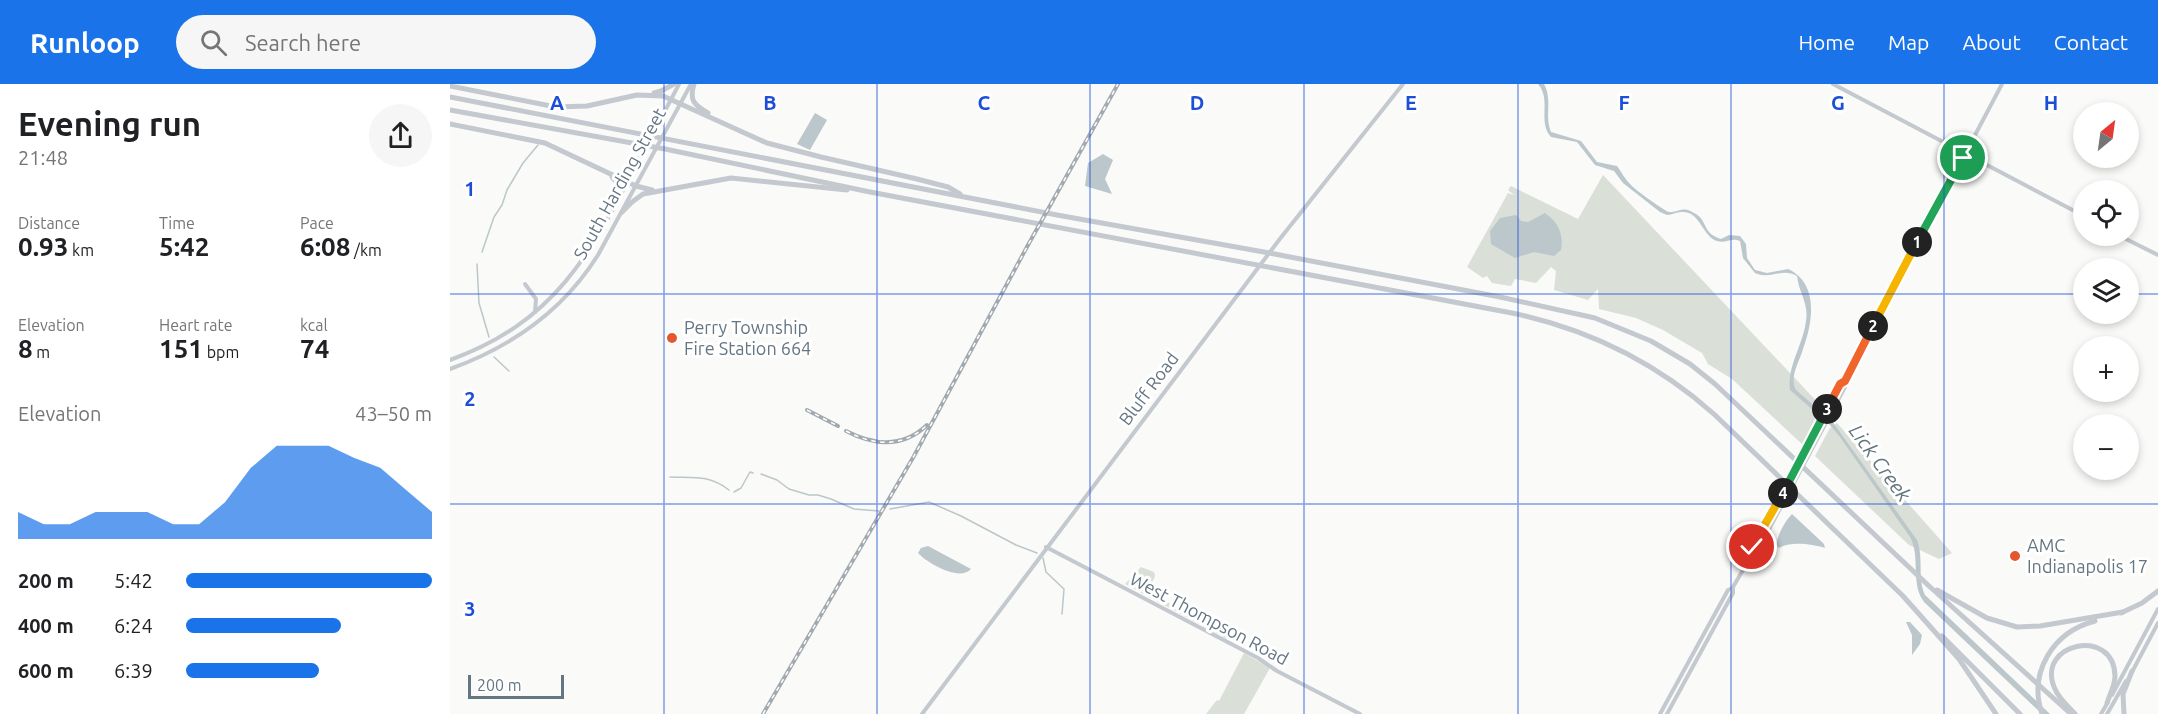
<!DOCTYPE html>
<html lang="en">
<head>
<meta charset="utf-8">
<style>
	:root { --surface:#fff; --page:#f6f6f6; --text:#202124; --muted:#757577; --accent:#1a73e8 }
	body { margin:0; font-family:Ubuntu,sans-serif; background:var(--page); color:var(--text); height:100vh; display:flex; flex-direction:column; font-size:22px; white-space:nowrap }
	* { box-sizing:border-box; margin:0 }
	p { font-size:20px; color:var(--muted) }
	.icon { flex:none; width:33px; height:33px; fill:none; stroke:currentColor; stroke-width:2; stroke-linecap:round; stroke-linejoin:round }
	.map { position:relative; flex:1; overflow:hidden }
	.sheet { display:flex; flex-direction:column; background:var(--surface); width:450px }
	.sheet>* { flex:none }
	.needle { width:39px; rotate:29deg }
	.buttons { position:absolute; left:1623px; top:18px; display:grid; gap:12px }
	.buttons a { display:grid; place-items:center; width:66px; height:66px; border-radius:50%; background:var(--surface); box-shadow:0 3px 9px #0003; font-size:30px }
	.scale { position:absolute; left:18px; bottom:15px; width:96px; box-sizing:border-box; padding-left:6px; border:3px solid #657683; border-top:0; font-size:16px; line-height:21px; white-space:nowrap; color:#657683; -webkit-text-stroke:4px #fff; paint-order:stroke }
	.pin { position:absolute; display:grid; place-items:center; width:51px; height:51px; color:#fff; margin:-26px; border:3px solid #fff; border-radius:50%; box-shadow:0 2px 6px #0007 }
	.km { position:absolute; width:30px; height:30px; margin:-15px; border-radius:50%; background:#222; color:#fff; font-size:16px; line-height:30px; text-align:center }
	.round { display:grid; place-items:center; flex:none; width:63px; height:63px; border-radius:32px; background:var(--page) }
	.head { display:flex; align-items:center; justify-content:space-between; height:102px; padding:0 18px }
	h1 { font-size:33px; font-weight:700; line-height:45px }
	.metrics { display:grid; grid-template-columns:repeat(3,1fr); gap:9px; height:102px; padding:6px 18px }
	.metrics div { display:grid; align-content:center }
	.metrics b { font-size:26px; font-weight:700 }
	.metrics small { font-size:16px; font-weight:400 }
	.metrics p { font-size:16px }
	.chart { height:168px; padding:12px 18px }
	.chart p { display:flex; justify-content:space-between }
	.chart svg { width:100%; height:108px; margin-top:6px; fill:var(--accent); opacity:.7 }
	ul { padding:0 18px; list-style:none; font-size:20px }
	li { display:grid; grid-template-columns:96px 72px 1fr; align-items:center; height:45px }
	li i { height:15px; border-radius:8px; background:var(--accent) }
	header { display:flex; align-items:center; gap:36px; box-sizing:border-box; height:84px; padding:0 30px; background:var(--accent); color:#fff }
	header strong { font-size:28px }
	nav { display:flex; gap:33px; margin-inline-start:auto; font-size:21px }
	.search { width:420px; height:54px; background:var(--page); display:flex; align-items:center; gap:15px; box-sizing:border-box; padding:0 21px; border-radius:33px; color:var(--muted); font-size:22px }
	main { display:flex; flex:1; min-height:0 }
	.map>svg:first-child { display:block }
	.green { fill:#dadfd7 }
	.water { fill:#bbc7cb }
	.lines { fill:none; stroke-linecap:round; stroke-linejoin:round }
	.stream { stroke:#bbc7cb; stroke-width:1.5 }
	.major { stroke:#c3c9ce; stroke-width:4 }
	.highway { stroke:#c3c9ce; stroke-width:5 }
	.rail-casing { stroke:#a2aab0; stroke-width:4 }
	.rail { stroke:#fff; stroke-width:1.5; stroke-dasharray:4.5; stroke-linecap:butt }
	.split-1-casing { stroke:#fff; stroke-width:12 }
	.split-2-casing { stroke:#fff; stroke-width:12 }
	.split-3-casing { stroke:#fff; stroke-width:12 }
	.split-4-casing { stroke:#fff; stroke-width:12 }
	.split-5-casing { stroke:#fff; stroke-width:12 }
	.split-1 { stroke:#22a559; stroke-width:8 }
	.split-2 { stroke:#f5b400; stroke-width:8 }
	.split-3 { stroke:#f0652b; stroke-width:8 }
	.split-4 { stroke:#22a559; stroke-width:8 }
	.split-5 { stroke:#f5b400; stroke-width:8 }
	.grid { fill:none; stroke:#1d4ed8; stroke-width:1.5; stroke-opacity:0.55 }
	.poi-dot { fill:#e4572e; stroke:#fff; stroke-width:2 }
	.labels { text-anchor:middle; stroke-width:6; stroke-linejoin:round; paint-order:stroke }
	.street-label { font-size:18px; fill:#657683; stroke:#fff }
	.poi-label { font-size:18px; fill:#657683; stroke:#fff; text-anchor:start }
	.water-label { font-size:20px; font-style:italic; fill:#60757c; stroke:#fff }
	.grid-label { font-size:20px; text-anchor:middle; font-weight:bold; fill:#1d4ed8; stroke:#fff; stroke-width:6; stroke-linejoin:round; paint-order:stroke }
</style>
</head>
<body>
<header>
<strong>Runloop</strong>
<div class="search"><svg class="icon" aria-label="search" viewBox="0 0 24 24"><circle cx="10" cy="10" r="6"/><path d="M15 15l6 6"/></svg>Search here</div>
<nav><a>Home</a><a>Map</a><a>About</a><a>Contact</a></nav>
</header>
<main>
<section class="sheet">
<div class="head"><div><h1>Evening run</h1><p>21:48</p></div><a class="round"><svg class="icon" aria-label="share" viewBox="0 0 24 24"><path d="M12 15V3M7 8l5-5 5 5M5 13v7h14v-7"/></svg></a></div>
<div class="metrics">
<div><p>Distance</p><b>0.93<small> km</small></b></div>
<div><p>Time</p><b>5:42</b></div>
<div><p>Pace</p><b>6:08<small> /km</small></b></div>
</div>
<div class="metrics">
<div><p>Elevation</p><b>8<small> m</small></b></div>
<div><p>Heart rate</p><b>151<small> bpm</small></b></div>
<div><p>kcal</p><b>74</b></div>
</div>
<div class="chart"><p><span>Elevation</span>43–50 m</p>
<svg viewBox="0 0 160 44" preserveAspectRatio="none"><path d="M0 44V33L10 38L20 38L30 33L40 33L50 33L60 38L70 38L80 29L90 15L100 6L110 6L120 6L130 11L140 15L150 24L160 33V44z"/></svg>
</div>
<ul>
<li><b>200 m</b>5:42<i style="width:100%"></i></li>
<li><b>400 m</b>6:24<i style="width:63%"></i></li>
<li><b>600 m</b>6:39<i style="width:54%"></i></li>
</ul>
</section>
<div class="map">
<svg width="1708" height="630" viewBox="0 0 1708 630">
	<rect width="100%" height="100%" fill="#fafaf8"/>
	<!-- green -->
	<g class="green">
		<polygon points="1153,91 1373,324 1353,361 1282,295 1258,280 1252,269 1213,246 1186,234 1149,225 1148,205 1138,216 1104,206 1106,187 1101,183 1086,199 1065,195 1061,202 1042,199 1037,192 1033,194 1017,183 1058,109 1064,111 1058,106 1061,102 1128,135"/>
		<polygon points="1387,339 1502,469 1489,475 1459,461 1365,372 1380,344"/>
		<polygon points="691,483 704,488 705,492 698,508 779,551 777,555 675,500"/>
		<polygon points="794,569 820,584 794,630 756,630 767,616 769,617"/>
	</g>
	<!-- water -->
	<g class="water">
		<path d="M 1088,0 L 1094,0 C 1103,17 1094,31 1101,48 L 1131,57 L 1147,78 L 1167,82 C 1172,89 1175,95 1181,101 C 1184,105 1216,128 1219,128 C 1231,128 1232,121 1246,130 C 1254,135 1254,142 1259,148 C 1261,151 1268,154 1271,155 L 1279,151 L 1290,152 L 1296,160 L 1297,174 L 1305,186 L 1317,189 L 1338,185 C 1369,199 1363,238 1353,265 C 1349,279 1339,293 1346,306 L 1382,337 L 1467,456 C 1474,474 1467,494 1475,511 L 1600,630 L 1592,630 L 1474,518 C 1460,499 1471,473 1460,453 L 1390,353 L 1380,341 L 1340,306 C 1337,282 1353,261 1356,237 C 1359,220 1349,209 1347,192 C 1333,183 1320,196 1305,189 L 1293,174 L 1290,157 C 1281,153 1276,160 1267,157 C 1252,152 1250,126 1231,128 C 1226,128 1222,131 1217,131 L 1210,128 L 1173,99 L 1164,87 L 1145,81 L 1127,58 L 1101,53 C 1087,37 1102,16 1088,0 Z"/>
		<polygon points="365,29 377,36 360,66 347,60"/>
		<polygon points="653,70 663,76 655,95 662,110 635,102 638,79"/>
		<path d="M 1095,129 C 1108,138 1114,150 1111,166 L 1104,172 L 1084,168 L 1065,174 L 1041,160 L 1040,147 L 1050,134 L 1066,131 L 1071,137 L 1078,138 Z"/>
		<path d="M 1342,430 L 1374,460 L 1375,464 C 1362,460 1340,457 1329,464 L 1327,462 C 1326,453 1335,437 1342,430 Z"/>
		<path d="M 478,462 L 521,485 C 510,498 477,479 468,469 L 471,464 Z"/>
		<polygon points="1456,538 1460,538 1472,551 1470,560 1462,571 1462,551"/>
	</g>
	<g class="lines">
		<!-- stream -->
		<g class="stream">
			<polyline points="32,168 44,133 52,121 57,106 73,79 88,61"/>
			<polyline points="27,180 29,219 39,253"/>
			<polyline points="44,273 59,287"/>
			<polyline points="311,390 327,396 339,405 359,411 368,411 381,415 404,425 429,427"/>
			<path d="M 220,393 C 243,394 258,390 279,406"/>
			<polyline points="284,408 291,404 300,388 303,389"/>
			<polyline points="440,425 479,418 511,432 566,461 587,469"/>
			<polyline points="593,474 596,488 614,505 612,530"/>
		</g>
		<!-- major -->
		<g class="major">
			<polyline points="1383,0 1634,132"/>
			<polyline points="1670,152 1708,171"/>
			<polyline points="75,200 86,215 85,228"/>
			<path d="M 0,276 C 105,238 141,170 188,77 C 201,51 216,26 229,0"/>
			<path d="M 0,285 C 61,263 113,227 148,171 L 241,0"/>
			<polyline points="596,463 808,574 827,587 910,630"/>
			<polyline points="1303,469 1302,463 1390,300 1395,297"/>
			<polyline points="1682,588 1708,539"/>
			<polyline points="1662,611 1708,525"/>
			<polyline points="472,630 829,156 953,0"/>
			<polyline points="1210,630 1278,506 1283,504"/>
			<polyline points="1217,630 1283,509 1283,503 1303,469 1308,466 1316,451 1395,303 1395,297 1552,0"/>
			<polyline points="1651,630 1658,618"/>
			<polyline points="1657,630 1676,597"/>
		</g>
		<!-- highway -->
		<g class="highway">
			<path d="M 244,0 C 239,16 244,21 258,29"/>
			<polyline points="0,2 106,23 137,22 187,11 213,12 317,59 371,73 467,95 498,103 510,110"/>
			<polyline points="204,9 211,7 224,0"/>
			<polyline points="0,13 607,131 814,168 1050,213 1145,234 1201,257 1240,280 1265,300 1479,502 1621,630"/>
			<path d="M 0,26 L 215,65 L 420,108 L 1062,229 C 1138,245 1207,279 1265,331 L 1453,512 L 1509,575 L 1546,630"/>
			<polyline points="0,40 95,59 186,102 202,106"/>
			<polyline points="162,93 170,102 168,116"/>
			<polyline points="172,128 182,118 193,110 281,94 397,106"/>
			<polyline points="1487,506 1537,534 1567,543 1590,542 1673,528"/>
			<polyline points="1671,529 1692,519 1708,507"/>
			<polyline points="1492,552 1570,630"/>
			<path d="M 1592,630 C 1578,588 1603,548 1645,537"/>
			<path d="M 1625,630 C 1618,622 1609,615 1605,605 C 1584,559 1664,542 1665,592 C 1665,601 1660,610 1657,619"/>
			<polyline points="1674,630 1673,610 1682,587"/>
		</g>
		<defs>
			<g id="rail">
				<polyline points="357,326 388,342"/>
				<path d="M 396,347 C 425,362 453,364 477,341"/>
				<polyline points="313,630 464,372 578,161 668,0"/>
			</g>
		</defs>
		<!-- rail casing -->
		<use href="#rail" class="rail-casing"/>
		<!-- rail -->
		<use href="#rail" class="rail"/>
	</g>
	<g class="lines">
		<defs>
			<polyline id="split-1" points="1467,158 1513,74"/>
			<polyline id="split-2" points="1423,242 1467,158"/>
			<polyline id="split-3" points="1377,325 1390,300 1395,297 1423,242"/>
			<polyline id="split-4" points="1333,409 1377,325"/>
			<polyline id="split-5" points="1302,463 1333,409"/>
		</defs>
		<!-- split-1 casing -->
		<use href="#split-1" class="split-1-casing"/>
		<!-- split-2 casing -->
		<use href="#split-2" class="split-2-casing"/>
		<!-- split-3 casing -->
		<use href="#split-3" class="split-3-casing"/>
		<!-- split-4 casing -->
		<use href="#split-4" class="split-4-casing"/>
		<!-- split-5 casing -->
		<use href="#split-5" class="split-5-casing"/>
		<!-- split-1 -->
		<use href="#split-1" class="split-1"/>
		<!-- split-2 -->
		<use href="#split-2" class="split-2"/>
		<!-- split-3 -->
		<use href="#split-3" class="split-3"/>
		<!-- split-4 -->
		<use href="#split-4" class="split-4"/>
		<!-- split-5 -->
		<use href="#split-5" class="split-5"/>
	</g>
	<!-- grid -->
	<path class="grid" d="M 214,0 L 214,630M 427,0 L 427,630M 640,0 L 640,630M 854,0 L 854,630M 1068,0 L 1068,630M 1281,0 L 1281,630M 1494,0 L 1494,630M 0,210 L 1634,210M 1678,210 L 1708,210M 0,420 L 1708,420"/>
	<!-- markers -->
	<g class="poi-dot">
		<circle cx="222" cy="254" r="6"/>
		<circle cx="1565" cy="472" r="6"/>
	</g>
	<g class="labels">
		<!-- street labels -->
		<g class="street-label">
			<text transform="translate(170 100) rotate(-61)" y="6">South Harding Street</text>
			<text transform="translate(699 305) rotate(-53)" y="6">Bluff Road</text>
			<text transform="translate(759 535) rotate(28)" y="6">West Thompson Road</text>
		</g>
		<!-- poi labels -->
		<g class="poi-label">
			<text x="234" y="250">Perry Township<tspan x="234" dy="21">Fire Station 664</tspan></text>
			<text x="1577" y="468">AMC<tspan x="1577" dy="21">Indianapolis 17</tspan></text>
		</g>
		<!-- water labels -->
		<g class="water-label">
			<text transform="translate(1430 379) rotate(54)" y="7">Lick Creek</text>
		</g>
	</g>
	<g class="grid-label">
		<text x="107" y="26">A</text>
		<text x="320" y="26">B</text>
		<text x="534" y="26">C</text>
		<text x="747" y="26">D</text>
		<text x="961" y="26">E</text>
		<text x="1174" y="26">F</text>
		<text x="1388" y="26">G</text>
		<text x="1601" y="26">H</text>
		<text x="20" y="112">1</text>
		<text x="20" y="322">2</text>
		<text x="20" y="532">3</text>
	</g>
</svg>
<div class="buttons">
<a><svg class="needle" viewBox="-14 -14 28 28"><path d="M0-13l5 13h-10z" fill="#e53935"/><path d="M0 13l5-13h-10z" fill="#757577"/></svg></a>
<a><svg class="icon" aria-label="locate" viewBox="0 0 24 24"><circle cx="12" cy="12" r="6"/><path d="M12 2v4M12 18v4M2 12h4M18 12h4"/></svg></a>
<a><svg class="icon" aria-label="layers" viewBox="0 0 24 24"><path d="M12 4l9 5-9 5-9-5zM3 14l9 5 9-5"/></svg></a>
<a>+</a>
<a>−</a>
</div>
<div class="scale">200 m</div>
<div class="pin" style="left:1513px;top:74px;background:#1e9e55"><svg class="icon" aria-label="arrive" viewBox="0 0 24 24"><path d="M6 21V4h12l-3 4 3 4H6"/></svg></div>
<div class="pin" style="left:1302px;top:463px;background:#d93025"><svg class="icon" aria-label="check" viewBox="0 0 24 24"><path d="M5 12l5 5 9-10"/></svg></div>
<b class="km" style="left:1467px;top:158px">1</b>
<b class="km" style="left:1423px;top:242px">2</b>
<b class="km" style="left:1377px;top:325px">3</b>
<b class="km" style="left:1333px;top:409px">4</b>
</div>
</main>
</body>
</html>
